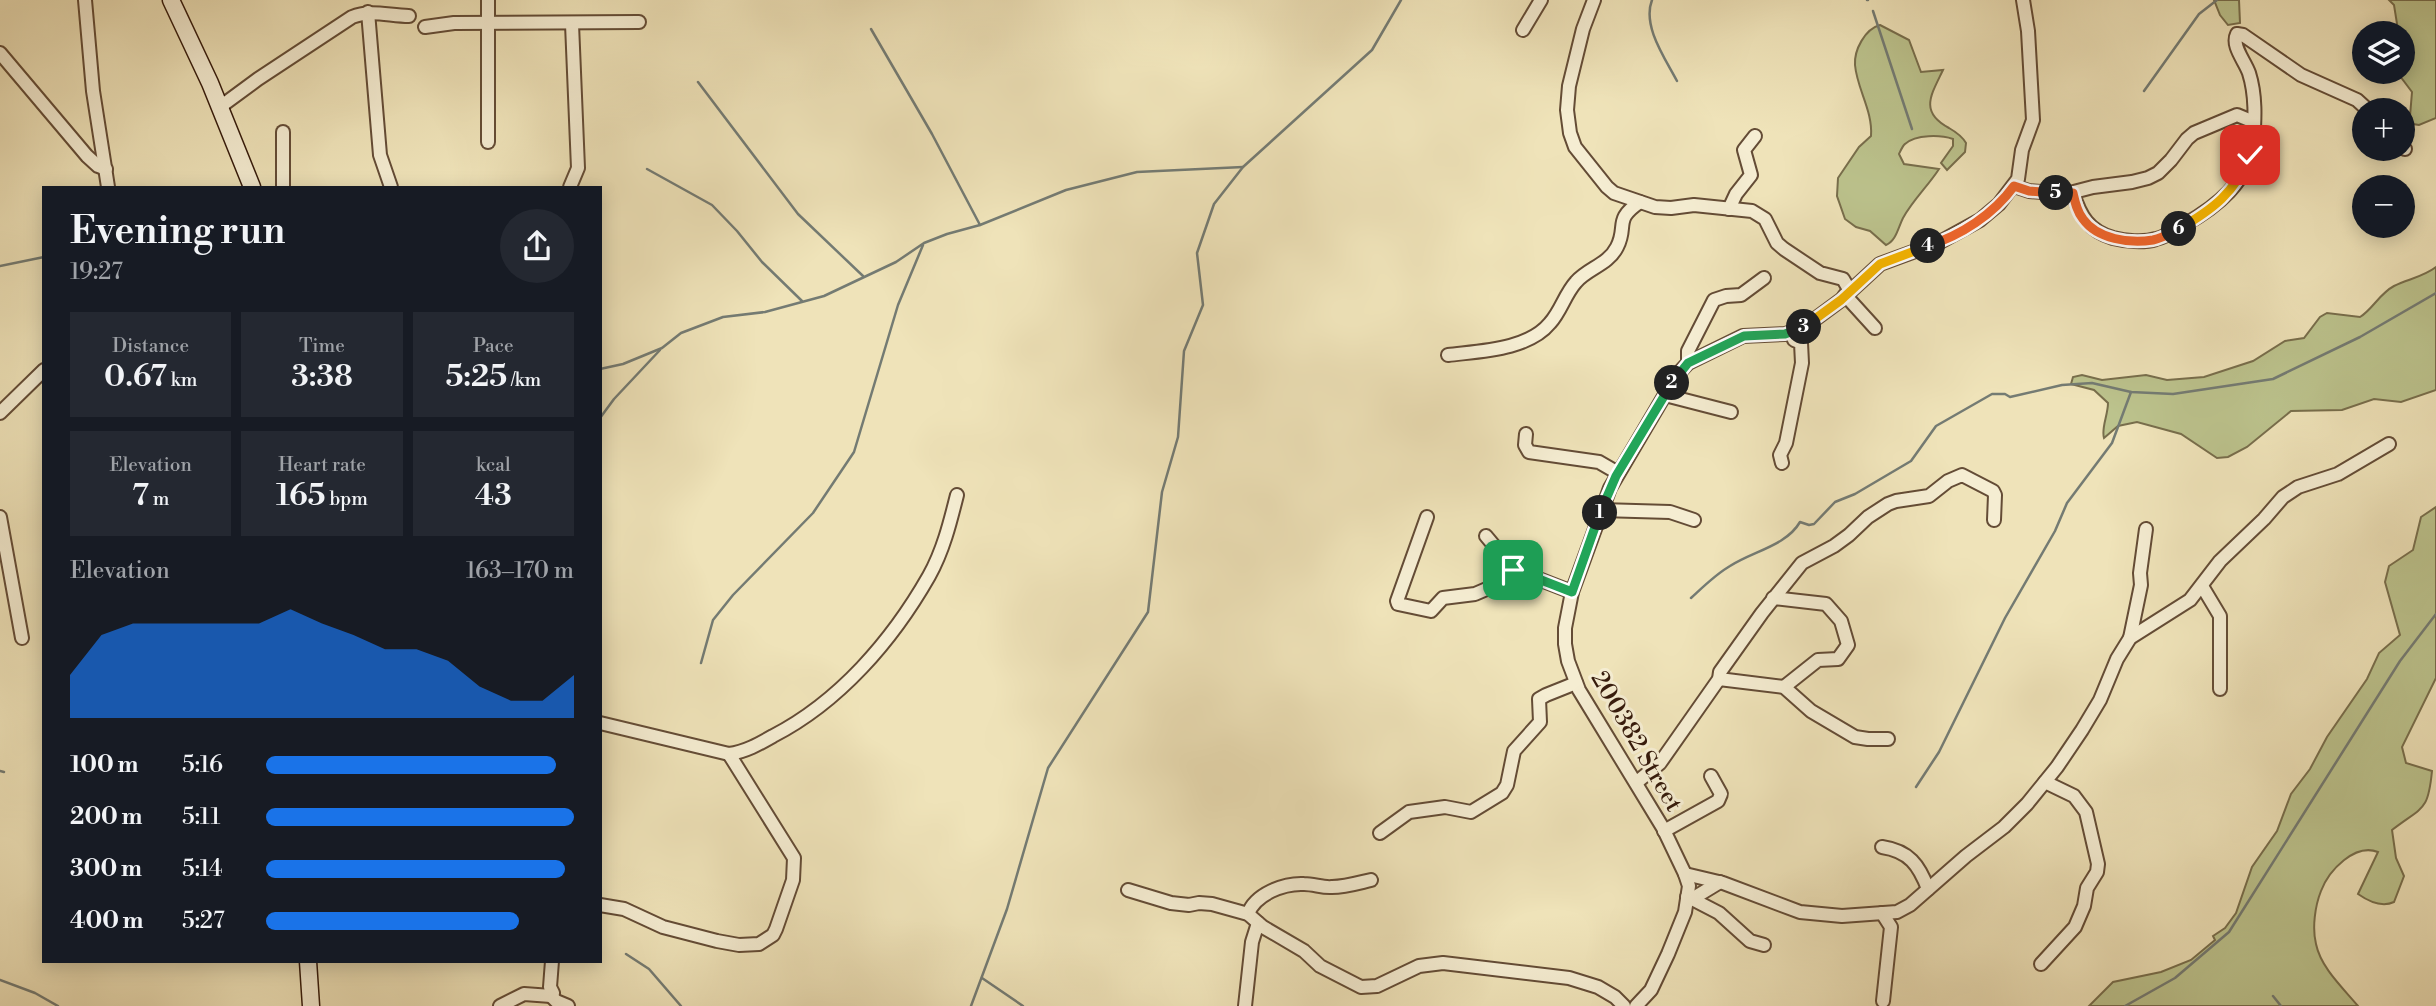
<!DOCTYPE html>
<html lang="en">
<head>
<meta charset="utf-8">
<style>
	:root { --surface:#171b24; --page:#242831; --text:#f1f3f6; --muted:#9ea1a6; --accent:#1a73e8 }
	body { margin:0; font-family:"Libre Bodoni",serif; background:var(--page); color:var(--text); height:100vh; display:flex; flex-direction:column; font-size:26px; white-space:nowrap }
	* { box-sizing:border-box; margin:0 }
	p { font-size:23px; color:var(--muted) }
	.icon { flex:none; width:38px; height:38px; fill:none; stroke:currentColor; stroke-width:2; stroke-linecap:round; stroke-linejoin:round }
	.map { position:relative; flex:1; overflow:hidden }
	.side { position:absolute; left:42px; top:186px; width:560px; height:777px; display:flex; flex-direction:column; background:var(--surface); border-radius:0px; box-shadow:0 4px 18px #0003 }
	.side>* { flex:none }
	.fabs { position:absolute; left:2352px; top:21px; display:grid; gap:14px }
	.fabs a { display:grid; place-items:center; width:63px; height:63px; border-radius:50%; background:var(--surface); box-shadow:0 4px 18px #0003; font-size:35px }
	.pin { position:absolute; display:grid; place-items:center; width:60px; height:60px; color:#fff; margin:-30px; border-radius:14px; box-shadow:0 4px 10px #0006 }
	.km { position:absolute; width:35px; height:35px; margin:-18px; border-radius:50%; background:#222; color:#fff; font-size:19px; line-height:35px; text-align:center }
	.round { display:grid; place-items:center; flex:none; width:74px; height:74px; border-radius:37px; background:var(--page) }
	.summary { display:flex; align-items:center; justify-content:space-between; height:119px; padding:0 28px }
	h1 { font-size:38px; font-weight:600; line-height:52px }
	.stats { display:grid; grid-template-columns:repeat(3,1fr); gap:10px; height:119px; padding:7px 28px }
	.stats div { display:grid; align-content:center; border-radius:0px; background:var(--page); text-align:center }
	.stats b { font-size:30px; font-weight:600 }
	.stats small { font-size:19px; font-weight:400 }
	.stats p { font-size:19px }
	.chart { height:196px; padding:14px 28px }
	.chart p { display:flex; justify-content:space-between }
	.chart svg { width:100%; height:126px; margin-top:7px; fill:var(--accent); opacity:.7 }
	ul { padding:0 28px; list-style:none; font-size:23px }
	li { display:grid; grid-template-columns:112px 84px 1fr; align-items:center; height:52px }
	li i { height:18px; border-radius:9px; background:var(--accent) }
	.map>svg:first-child { display:block }
	.green { fill:#bcc38d; stroke:#786e4c; stroke-width:2 }
	.lines { fill:none; stroke-linecap:round; stroke-linejoin:round }
	.stream { stroke:#747b73; stroke-width:2.5 }
	.street-casing { stroke:#644c36; stroke-width:16 }
	.secondary-casing { stroke:#351a0b; stroke-width:19 }
	.street { stroke:#f5edd2; stroke-width:12 }
	.secondary { stroke:#f5edd2; stroke-width:16 }
	.split-1-casing { stroke:#fff; stroke-width:14 }
	.split-2-casing { stroke:#fff; stroke-width:14 }
	.split-3-casing { stroke:#fff; stroke-width:14 }
	.split-4-casing { stroke:#fff; stroke-width:14 }
	.split-5-casing { stroke:#fff; stroke-width:14 }
	.split-6-casing { stroke:#fff; stroke-width:14 }
	.split-7-casing { stroke:#fff; stroke-width:14 }
	.split-1 { stroke:#22a559; stroke-width:9 }
	.split-2 { stroke:#22a559; stroke-width:9 }
	.split-3 { stroke:#22a559; stroke-width:9 }
	.split-4 { stroke:#f5b400; stroke-width:9 }
	.split-5 { stroke:#f0652b; stroke-width:9 }
	.split-6 { stroke:#f0652b; stroke-width:9 }
	.split-7 { stroke:#f5b400; stroke-width:9 }
	.labels { text-anchor:middle; stroke-width:6; stroke-linejoin:round; paint-order:stroke }
	.street-label { font-size:24px; fill:#351a0b; stroke:#f5edd2 }
</style>
</head>
<body>
<div class="map">
<svg width="2436" height="1006" viewBox="0 0 2436 1006">
	<rect width="100%" height="100%" fill="#efe3b9"/>
	<filter id="stains"><feTurbulence type="fractalNoise" baseFrequency=".00286" numOctaves="4"/><feColorMatrix values="0 0 0 0 .2 0 0 0 0 .09 0 0 0 0 .02 0 0 0 .5 -.17"/></filter>
	<radialGradient id="worn" r=".72"><stop offset=".6" stop-color="#630" stop-opacity="0"/><stop offset="1" stop-color="#630" stop-opacity=".3"/></radialGradient>
	<!-- green -->
	<g class="green">
		<polygon points="2214,0 2239,0 2240,23 2228,25 2220,15"/>
		<polygon points="2389,0 2436,0 2436,118 2419,125 2413,124 2410,116 2412,92 2397,72 2403,72 2403,59 2407,61 2410,56 2403,39 2403,33 2400,33 2398,30 2394,5"/>
		<path d="M 1880,25 L 1909,40 L 1921,72 L 1943,70 C 1931,95 1919,112 1949,128 C 1956,132 1962,136 1966,143 L 1965,152 L 1947,170 L 1941,163 L 1953,146 L 1953,139 C 1941,135 1916,134 1905,144 C 1903,145 1900,152 1899,154 L 1904,164 L 1939,169 C 1928,186 1913,200 1903,218 C 1898,228 1896,241 1886,245 L 1870,231 L 1856,227 L 1845,219 L 1837,196 L 1838,178 L 1859,147 L 1871,136 C 1873,111 1857,89 1855,65 C 1854,50 1865,29 1880,25 Z"/>
		<path d="M 2436,267 L 2436,390 L 2401,402 L 2374,399 L 2342,410 L 2291,411 L 2247,447 L 2228,457 L 2217,458 L 2181,434 L 2137,422 L 2118,426 L 2104,438 C 2101,428 2108,415 2108,403 L 2094,390 L 2071,384 L 2073,377 L 2082,375 L 2102,380 L 2146,375 L 2167,380 L 2204,377 L 2253,361 L 2285,341 L 2304,338 L 2320,317 L 2327,313 L 2360,317 C 2373,309 2379,294 2394,286 C 2408,279 2423,277 2436,267 Z"/>
		<path d="M 2436,507 L 2436,678 L 2402,747 L 2406,763 L 2432,771 C 2428,812 2423,806 2392,830 L 2396,858 L 2404,876 L 2394,902 C 2381,908 2368,901 2358,894 L 2378,852 C 2355,843 2329,870 2321,891 C 2315,906 2312,928 2316,944 C 2321,968 2343,988 2358,1006 L 2089,1006 L 2113,982 L 2161,972 L 2191,960 L 2215,940 L 2213,936 L 2225,928 L 2236,913 L 2252,867 L 2277,831 L 2291,794 L 2310,769 L 2327,737 L 2367,679 L 2379,653 L 2400,635 L 2385,582 L 2389,566 L 2413,550 L 2421,517 Z"/>
	</g>
	<g class="lines">
		<!-- stream -->
		<g class="stream">
			<path d="M 1652,0 C 1642,26 1665,58 1677,81"/>
			<polyline points="1867,0 1868,0"/>
			<polyline points="1873,11 1912,129"/>
			<polyline points="871,29 932,134 980,225"/>
			<polyline points="698,82 798,214 863,276"/>
			<polyline points="2144,91 2199,14 2217,0"/>
			<polyline points="647,169 712,205 737,231 762,262 802,301"/>
			<polyline points="0,266 44,257"/>
			<polyline points="600,369 623,364 662,348 681,333 723,317 765,312 824,296 896,262 924,243 947,234 980,225 1066,190 1137,172 1243,167"/>
			<polyline points="600,418 614,399 660,350"/>
			<path d="M 1691,598 C 1703,587 1716,574 1730,566 C 1753,551 1786,546 1800,522 L 1809,525 L 1814,524 L 1835,502 L 1855,494 L 1911,461 L 1936,426 L 1992,394 L 2005,394 L 2010,397 L 2062,385 L 2092,383 L 2131,392 L 2173,394 L 2273,379 L 2360,337 L 2436,293"/>
			<polyline points="701,663 713,620 733,595 813,513 854,452 898,305 923,245"/>
			<polyline points="0,771 4,772"/>
			<polyline points="1916,787 1939,752 2005,618 2055,531 2067,503 2112,443 2131,392"/>
			<polyline points="626,954 649,969 681,1006"/>
			<polyline points="982,978 1023,1006"/>
			<polyline points="0,980 35,993 58,1006"/>
			<polyline points="2273,996 2281,1006"/>
			<polyline points="971,1006 1007,909 1048,768 1148,612 1162,492 1178,437 1184,351 1203,305 1197,253 1214,204 1243,167 1372,50 1401,0"/>
			<polyline points="2125,1006 2175,978 2229,932 2400,661 2436,614"/>
		</g>
		<defs>
			<g id="street">
				<polyline points="85,0 93,91 108,187"/>
				<polyline points="488,0 488,142"/>
				<polyline points="1594,0 1583,29 1569,86 1567,110 1570,133 1575,147 1607,187 1614,193 1655,207 1671,208 1694,205 1752,211 1765,219 1777,243 1784,249 1820,273 1843,279 1850,291"/>
				<polyline points="368,12 380,155 391,187"/>
				<polyline points="425,27 454,23 639,22"/>
				<polyline points="1523,30 1541,0"/>
				<polyline points="0,53 87,156 98,166 106,169"/>
				<path d="M 220,107 L 258,79 L 352,17 C 371,9 389,16 409,16"/>
				<polyline points="283,132 283,187"/>
				<polyline points="2403,147 2405,149"/>
				<polyline points="2014,186 2029,191 2066,194 2093,187 2132,182 2148,178 2158,173 2171,160 2187,139 2194,133 2237,115 2254,122"/>
				<polyline points="570,187 578,168 572,24"/>
				<path d="M 2073,193 C 2080,216 2089,231 2113,238 C 2125,241 2143,243 2156,239 C 2166,237 2175,230 2184,225 C 2216,207 2249,182 2253,142 C 2255,119 2256,95 2249,73 C 2245,61 2231,46 2237,34 L 2243,35 L 2301,75 L 2357,100 L 2368,110"/>
				<polyline points="1729,209 1736,194 1751,175 1744,150 1755,136"/>
				<polyline points="1845,295 1875,328"/>
				<path d="M 1448,355 C 1480,351 1528,350 1550,323 C 1561,311 1565,294 1576,282 C 1588,268 1608,265 1617,247 C 1628,226 1613,220 1640,202"/>
				<polyline points="1688,363 1688,351 1714,300 1726,296 1741,295 1764,278"/>
				<polyline points="1665,395 1731,412"/>
				<polyline points="0,413 44,370"/>
				<polyline points="1526,434 1525,445 1529,452 1599,462 1618,473"/>
				<polyline points="1782,463 1780,455 1786,443 1802,363 1801,343 1794,340 1791,332"/>
				<polyline points="1601,510 1670,512 1694,520"/>
				<polyline points="0,517 22,638"/>
				<polyline points="1427,517 1397,601 1398,604 1431,611 1443,598 1475,594 1519,575 1536,578 1572,592"/>
				<polyline points="1486,536 1496,548 1509,554 1516,576"/>
				<polyline points="2202,586 2220,616 2220,689"/>
				<polyline points="1773,598 1826,604 1841,621 1848,645 1838,659 1818,660 1784,687"/>
				<polyline points="2130,638 2141,585 2140,573 2146,529"/>
				<polyline points="1719,679 1784,687 1811,711 1855,737 1868,739 1888,739"/>
				<path d="M 600,723 L 729,754 C 745,752 759,744 773,736 C 839,702 892,641 929,576 C 943,551 950,523 957,495"/>
				<polyline points="1637,782 1660,763 1719,679 1720,672 1762,613 1802,563 1834,546 1849,535 1868,517 1888,504 1896,501 1929,496 1948,481 1962,475 1993,491 1995,495 1994,520"/>
				<polyline points="1664,831 1718,801 1721,794 1711,776"/>
				<polyline points="1380,833 1409,812 1445,807 1471,812 1502,793 1507,785 1514,751 1540,722 1539,699 1546,695 1576,683"/>
				<path d="M 1882,847 C 1909,851 1919,865 1928,889"/>
				<polyline points="1685,874 1723,883 1800,912 1842,916 1897,912 1910,905 1966,856 2004,827 2027,804 2057,767 2082,730 2100,700 2117,659 2130,638 2190,600 2220,561 2264,519 2283,497 2298,487 2338,474 2389,444"/>
				<polyline points="1128,890 1171,903 1189,905 1199,903 1212,904 1248,914 1263,927 1304,951 1320,966 1361,987 1377,986 1419,966 1443,963 1569,978 1598,987 1615,997 1624,1006"/>
				<polyline points="1687,897 1692,899 1720,882"/>
				<polyline points="1692,899 1719,913 1750,941 1764,945"/>
				<polyline points="600,905 624,909 663,927 717,941 739,945 759,944 773,935 776,929 793,880 794,858 729,754"/>
				<polyline points="1882,913 1891,927 1883,1001"/>
				<path d="M 1248,914 C 1255,894 1284,883 1304,884 C 1314,884 1323,888 1332,887 C 1345,887 1358,883 1371,880"/>
				<polyline points="2041,964 2075,927 2084,906 2087,888 2097,872 2098,864 2086,812 2074,796 2045,782"/>
				<polyline points="551,996 556,1001 568,1006"/>
				<polyline points="500,1006 524,994 551,996 553,993 550,987 552,961"/>
				<polyline points="1245,1006 1252,942 1258,923"/>
				<polyline points="1636,1006 1651,990 1668,954 1685,912 1689,886 1685,874 1663,828 1579,690 1568,661 1565,644 1565,628 1572,592 1610,488 1676,376 1688,363 1743,336 1785,334 1803,328 1841,300 1880,264 1940,242 1980,220 1999,204 2018,179 2022,150 2033,120 2028,31 2023,0"/>
			</g>
			<g id="secondary">
				<polyline points="171,0 210,83 252,187"/>
				<polyline points="308,961 311,1006"/>
			</g>
		</defs>
		<!-- street casing -->
		<use href="#street" class="street-casing"/>
		<!-- secondary casing -->
		<use href="#secondary" class="secondary-casing"/>
		<!-- street -->
		<use href="#street" class="street"/>
		<!-- secondary -->
		<use href="#secondary" class="secondary"/>
	</g>
	<g class="lines">
		<defs>
			<polyline id="split-1" points="1513,570 1516,576 1536,578 1572,592 1600,513"/>
			<polyline id="split-2" points="1600,513 1616,476 1672,383"/>
			<polyline id="split-3" points="1672,383 1688,363 1744,336 1785,334 1804,327"/>
			<polyline id="split-4" points="1804,327 1841,300 1880,264 1928,246"/>
			<path id="split-5" d="M 1928,246 C 1961,235 1993,215 2014,186 L 2029,191 L 2056,193"/>
			<path id="split-6" d="M 2056,193 L 2073,193 C 2075,202 2077,212 2083,219 C 2097,239 2130,244 2153,240 C 2162,238 2171,233 2179,229"/>
			<path id="split-7" d="M 2179,229 C 2213,209 2235,193 2250,155"/>
		</defs>
		<!-- split-1 casing -->
		<use href="#split-1" class="split-1-casing"/>
		<!-- split-2 casing -->
		<use href="#split-2" class="split-2-casing"/>
		<!-- split-3 casing -->
		<use href="#split-3" class="split-3-casing"/>
		<!-- split-4 casing -->
		<use href="#split-4" class="split-4-casing"/>
		<!-- split-5 casing -->
		<use href="#split-5" class="split-5-casing"/>
		<!-- split-6 casing -->
		<use href="#split-6" class="split-6-casing"/>
		<!-- split-7 casing -->
		<use href="#split-7" class="split-7-casing"/>
		<!-- split-1 -->
		<use href="#split-1" class="split-1"/>
		<!-- split-2 -->
		<use href="#split-2" class="split-2"/>
		<!-- split-3 -->
		<use href="#split-3" class="split-3"/>
		<!-- split-4 -->
		<use href="#split-4" class="split-4"/>
		<!-- split-5 -->
		<use href="#split-5" class="split-5"/>
		<!-- split-6 -->
		<use href="#split-6" class="split-6"/>
		<!-- split-7 -->
		<use href="#split-7" class="split-7"/>
	</g>
	<g class="labels">
		<!-- street labels -->
		<g class="street-label">
			<text transform="translate(1637 741) rotate(60)" y="8">200382 Street</text>
		</g>
	</g>
	<rect width="100%" height="100%" filter="url(#stains)"/>
	<rect width="100%" height="100%" fill="url(#worn)"/>
</svg>
<div class="fabs">
<a><svg class="icon" aria-label="layers" viewBox="0 0 24 24"><path d="M12 4l9 5-9 5-9-5zM3 14l9 5 9-5"/></svg></a>
<a>+</a>
<a>−</a>
</div>
<div class="pin" style="left:1513px;top:570px;background:#1e9e55"><svg class="icon" aria-label="arrive" viewBox="0 0 24 24"><path d="M6 21V4h12l-3 4 3 4H6"/></svg></div>
<div class="pin" style="left:2250px;top:155px;background:#d93025"><svg class="icon" aria-label="check" viewBox="0 0 24 24"><path d="M5 12l5 5 9-10"/></svg></div>
<b class="km" style="left:1600px;top:513px">1</b>
<b class="km" style="left:1672px;top:383px">2</b>
<b class="km" style="left:1804px;top:327px">3</b>
<b class="km" style="left:1928px;top:246px">4</b>
<b class="km" style="left:2056px;top:193px">5</b>
<b class="km" style="left:2179px;top:229px">6</b>
<section class="side">
<div class="summary"><div><h1>Evening run</h1><p>19:27</p></div><a class="round"><svg class="icon" aria-label="share" viewBox="0 0 24 24"><path d="M12 15V3M7 8l5-5 5 5M5 13v7h14v-7"/></svg></a></div>
<div class="stats">
<div><p>Distance</p><b>0.67<small> km</small></b></div>
<div><p>Time</p><b>3:38</b></div>
<div><p>Pace</p><b>5:25<small> /km</small></b></div>
</div>
<div class="stats">
<div><p>Elevation</p><b>7<small> m</small></b></div>
<div><p>Heart rate</p><b>165<small> bpm</small></b></div>
<div><p>kcal</p><b>43</b></div>
</div>
<div class="chart"><p><span>Elevation</span>163–170 m</p>
<svg viewBox="0 0 160 44" preserveAspectRatio="none"><path d="M0 44V29L10 15L20 11L30 11L40 11L50 11L60 11L70 6L80 11L90 15L100 20L110 20L120 24L130 33L140 38L150 38L160 29V44z"/></svg>
</div>
<ul>
<li><b>100 m</b>5:16<i style="width:94%"></i></li>
<li><b>200 m</b>5:11<i style="width:100%"></i></li>
<li><b>300 m</b>5:14<i style="width:97%"></i></li>
<li><b>400 m</b>5:27<i style="width:82%"></i></li>
</ul>
</section>
</div>
</body>
</html>
